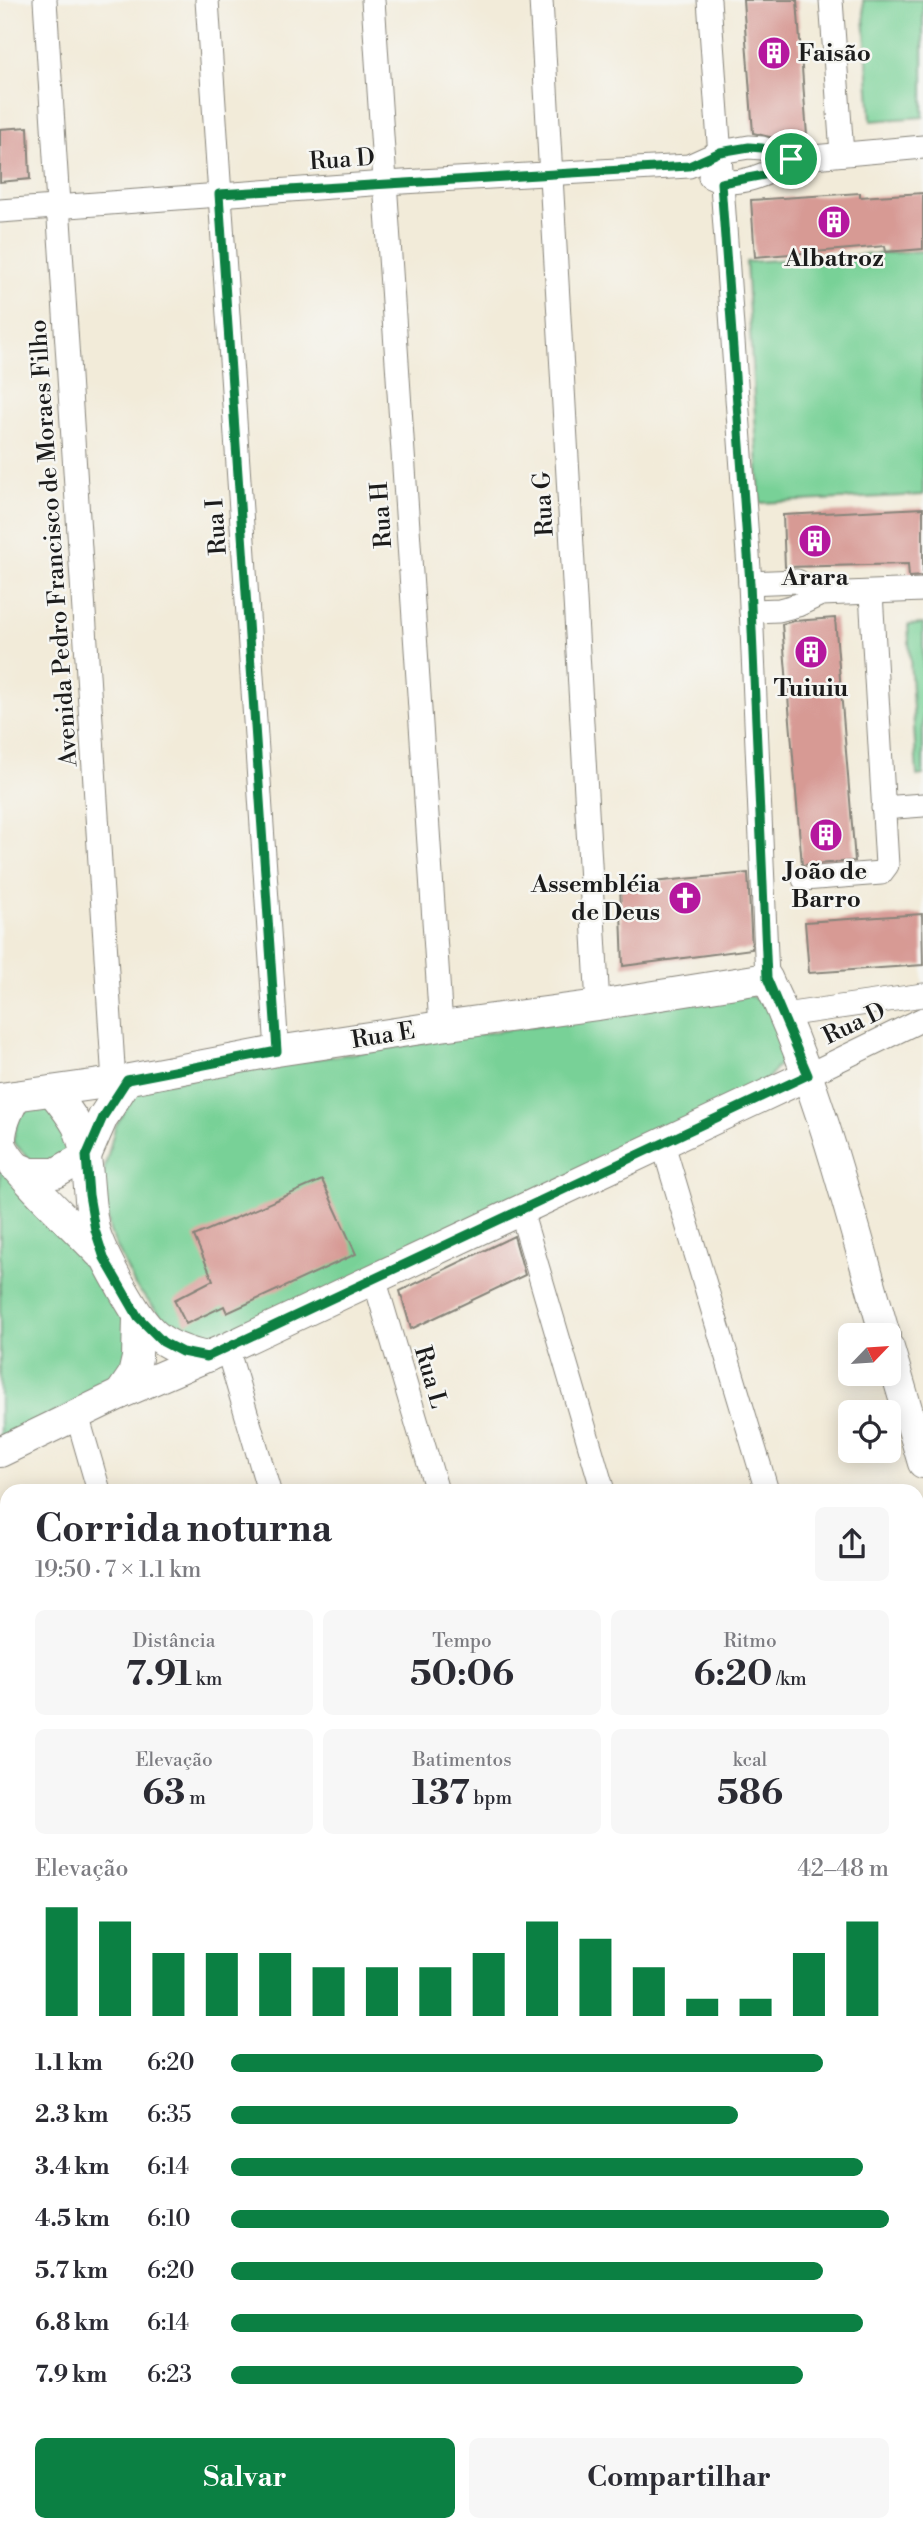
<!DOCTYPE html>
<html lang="pt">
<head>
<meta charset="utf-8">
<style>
	:root { --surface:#fff; --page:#f7f7f7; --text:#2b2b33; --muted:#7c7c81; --accent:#0b8043 }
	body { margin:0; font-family:"Libre Bodoni",serif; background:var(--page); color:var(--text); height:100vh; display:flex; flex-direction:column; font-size:26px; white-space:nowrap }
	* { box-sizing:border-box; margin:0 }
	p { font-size:23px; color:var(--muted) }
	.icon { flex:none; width:38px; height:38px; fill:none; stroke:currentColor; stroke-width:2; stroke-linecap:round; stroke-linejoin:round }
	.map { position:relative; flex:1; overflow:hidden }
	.sheet { position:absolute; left:0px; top:1484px; width:924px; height:1048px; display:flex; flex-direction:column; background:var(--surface); border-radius:21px 21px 0 0; box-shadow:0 4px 18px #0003 }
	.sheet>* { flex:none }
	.needle { width:46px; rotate:65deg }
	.controls { position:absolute; left:838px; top:1323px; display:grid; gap:14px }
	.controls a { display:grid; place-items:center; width:63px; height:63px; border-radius:10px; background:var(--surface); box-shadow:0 4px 18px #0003; font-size:35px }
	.pin { position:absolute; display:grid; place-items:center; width:60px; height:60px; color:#fff; margin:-30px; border:4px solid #fff; border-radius:50%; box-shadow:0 2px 7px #0007 }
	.round { display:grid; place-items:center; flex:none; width:74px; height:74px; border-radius:10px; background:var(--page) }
	.head { display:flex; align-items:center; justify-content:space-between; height:119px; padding:0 35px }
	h1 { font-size:38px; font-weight:800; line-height:52px }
	.figures { display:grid; grid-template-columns:repeat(3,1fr); gap:10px; height:119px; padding:7px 35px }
	.figures div { display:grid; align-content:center; border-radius:10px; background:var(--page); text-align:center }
	.figures b { font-size:35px; font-weight:800 }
	.figures small { font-size:19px; font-weight:400 }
	.figures p { font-size:19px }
	.chart { height:196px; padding:14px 35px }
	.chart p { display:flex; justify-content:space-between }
	.chart svg { width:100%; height:126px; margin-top:7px; stroke:var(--accent); stroke-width:6 }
	.action { display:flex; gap:14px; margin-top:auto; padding:14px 35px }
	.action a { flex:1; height:80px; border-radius:10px; background:var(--accent); color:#fff; font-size:28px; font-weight:800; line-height:80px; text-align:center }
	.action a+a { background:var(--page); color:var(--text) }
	ul { padding:0 35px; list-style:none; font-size:23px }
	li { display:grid; grid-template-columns:112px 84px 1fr; align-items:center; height:52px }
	li i { height:18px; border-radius:9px; background:var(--accent) }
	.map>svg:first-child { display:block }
	.green { fill:#78d197; stroke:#4a765a; stroke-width:2 }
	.building { fill:#d79a94 }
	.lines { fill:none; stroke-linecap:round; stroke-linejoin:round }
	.minor-casing { stroke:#87847a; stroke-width:25 }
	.tertiary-casing { stroke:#87847a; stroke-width:32 }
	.minor { stroke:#fff; stroke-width:23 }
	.tertiary { stroke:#fff; stroke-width:30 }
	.route-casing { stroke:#fff; stroke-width:14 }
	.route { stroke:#0b8043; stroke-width:9 }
	.labels { text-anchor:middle; stroke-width:5; stroke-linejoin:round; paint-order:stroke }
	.poi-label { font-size:24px; font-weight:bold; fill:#1c1c1c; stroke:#f6f6f2 }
	.street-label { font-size:24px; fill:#1c1c1c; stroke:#f6f6f2 }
</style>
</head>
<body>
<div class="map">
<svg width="923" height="2531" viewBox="0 0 923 2531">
	<rect width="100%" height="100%" fill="#f6f6f2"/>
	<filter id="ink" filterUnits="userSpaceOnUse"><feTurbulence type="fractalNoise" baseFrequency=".0143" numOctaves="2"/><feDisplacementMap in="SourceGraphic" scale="14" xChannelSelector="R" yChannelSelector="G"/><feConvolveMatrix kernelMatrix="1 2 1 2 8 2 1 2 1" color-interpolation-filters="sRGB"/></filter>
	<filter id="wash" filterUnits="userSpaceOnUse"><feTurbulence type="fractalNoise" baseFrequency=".00686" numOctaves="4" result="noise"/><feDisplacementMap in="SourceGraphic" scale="28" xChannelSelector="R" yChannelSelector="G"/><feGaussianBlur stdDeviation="1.57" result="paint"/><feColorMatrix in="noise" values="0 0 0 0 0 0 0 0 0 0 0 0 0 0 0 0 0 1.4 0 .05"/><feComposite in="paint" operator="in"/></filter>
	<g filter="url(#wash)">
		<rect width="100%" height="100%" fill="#f2ebd9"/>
		<!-- green -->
		<g class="green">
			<polygon points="863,0 923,0 923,117 871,121"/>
			<polygon points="923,251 923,495 760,503 746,262"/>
			<polygon points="923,624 923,775 917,776 908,625"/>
			<path d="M 742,994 C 775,1000 777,1022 788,1049 L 780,1064 L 764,1083 L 224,1341 L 197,1340 L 170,1326 L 135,1286 L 110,1232 L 101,1182 L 115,1127 L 134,1095 L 152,1084 Z"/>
			<path d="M 46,1104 L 75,1135 L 67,1157 L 36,1166 L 13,1142 C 17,1118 19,1107 46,1104 Z"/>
			<polygon points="0,1169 75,1239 110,1289 129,1320 131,1353 113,1382 0,1442"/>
		</g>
		<g id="blocks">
			<!-- building -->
			<g class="building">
				<polygon points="743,0 797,0 807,136 778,139 753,133"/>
				<polygon points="28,127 30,179 0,182 0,129"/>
				<polygon points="860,193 860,197 923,193 923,249 886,252 885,246 755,257 751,200"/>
				<polygon points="923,508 923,576 909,577 908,564 785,567 783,515"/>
				<polygon points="835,618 855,861 802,865 782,624 794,621"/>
				<polygon points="748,873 752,949 623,966 620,885"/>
				<polygon points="922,914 923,965 809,973 805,922"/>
				<polygon points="322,1180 356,1254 227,1313 224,1306 186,1324 174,1300 213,1280 194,1236"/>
				<polygon points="514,1236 525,1275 411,1329 400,1291"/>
			</g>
		</g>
	</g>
	<g filter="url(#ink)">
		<use href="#blocks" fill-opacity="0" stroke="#87847a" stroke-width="2"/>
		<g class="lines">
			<defs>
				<g id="minor">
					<polyline points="45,0 114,1082"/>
					<polyline points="207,0 277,1051"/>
					<polyline points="373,0 441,1026"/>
					<polyline points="541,0 598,1005"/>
					<polyline points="709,0 750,583 767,978"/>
					<polyline points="831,0 842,154"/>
					<path d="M 710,177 C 735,190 770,174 791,159"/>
					<polyline points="0,211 385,183 689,166 720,152 749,147 762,148 791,159 923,147"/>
					<polyline points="750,583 797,581 821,594"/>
					<polyline points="751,611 779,610 798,605 821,594 923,590"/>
					<polyline points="883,808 923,805"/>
					<polyline points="804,879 881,873 887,865 871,593"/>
					<polyline points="784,1015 923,995"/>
					<polyline points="808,1075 923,1019"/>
					<polyline points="663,1144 767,1491"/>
					<polyline points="521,1211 603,1491"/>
					<polyline points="374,1278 437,1491"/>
					<polyline points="227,1348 269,1491"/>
					<polyline points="77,1415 99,1491"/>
					<polyline points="0,1724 7,1748"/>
					<polyline points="917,2010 923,2033"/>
					<polyline points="0,2289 7,2316"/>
					<polyline points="62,2525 63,2531"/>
					<polyline points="227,2525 229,2531"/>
					<polyline points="389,2525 391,2531"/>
					<polyline points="558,2525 559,2531"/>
					<polyline points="724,2525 725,2531"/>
					<polyline points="889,2525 891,2531"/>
				</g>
				<g id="tertiary">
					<path d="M 52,1091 C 61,1102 70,1113 77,1126 C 92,1159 86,1197 95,1232 C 102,1254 112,1270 123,1290 C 147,1332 158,1346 207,1357"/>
					<path d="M 16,1096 C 8,1110 0,1126 1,1142 C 5,1164 80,1232 99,1253"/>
					<path d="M 0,1098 L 114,1082 L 277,1051 L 441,1026 L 598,1005 L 767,978 C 821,1091 850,1215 885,1335"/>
					<polyline points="14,1166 31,1173 56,1173 86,1156 103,1117 127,1080"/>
					<polyline points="889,1348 923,1463"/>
					<polyline points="120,1394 133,1375 137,1358 138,1317"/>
					<polyline points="0,1452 120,1394 227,1348 808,1075"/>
					<polyline points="917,1850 923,1847"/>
					<polyline points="0,2279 7,2276"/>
				</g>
			</defs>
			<!-- minor casing -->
			<use href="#minor" class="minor-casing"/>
			<!-- tertiary casing -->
			<use href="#tertiary" class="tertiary-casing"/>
			<!-- minor -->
			<use href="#minor" class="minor"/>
			<!-- tertiary -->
			<use href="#tertiary" class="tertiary"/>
		</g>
	</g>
	<g class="lines" filter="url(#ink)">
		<defs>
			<polygon id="route" points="749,147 762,148 791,159 764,175 721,183 750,583 767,978 808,1075 207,1357 182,1352 163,1342 138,1317 104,1258 95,1230 89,1195 86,1156 103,1117 127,1080 277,1051 219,194 689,166 720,152"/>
		</defs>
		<!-- route casing -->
		<use href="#route" class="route-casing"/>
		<!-- route -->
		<use href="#route" class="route"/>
	</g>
	<!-- icons -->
	<defs>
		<symbol id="building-disc" viewBox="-11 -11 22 22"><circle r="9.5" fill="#b5179e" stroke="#f6f6f2"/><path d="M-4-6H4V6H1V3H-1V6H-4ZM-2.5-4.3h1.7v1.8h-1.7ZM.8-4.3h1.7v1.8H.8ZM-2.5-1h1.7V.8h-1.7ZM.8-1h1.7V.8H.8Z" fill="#fff"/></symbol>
		<symbol id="church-disc" viewBox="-11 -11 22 22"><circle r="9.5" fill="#b5179e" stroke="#f6f6f2"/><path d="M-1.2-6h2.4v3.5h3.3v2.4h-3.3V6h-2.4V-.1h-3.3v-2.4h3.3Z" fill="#fff"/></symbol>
	</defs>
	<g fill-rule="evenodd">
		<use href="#building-disc" x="755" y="34" width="38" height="38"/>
		<use href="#building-disc" x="815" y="203" width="38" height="38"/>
		<use href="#building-disc" x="796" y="522" width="38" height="38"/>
		<use href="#building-disc" x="792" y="633" width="38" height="38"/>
		<use href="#building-disc" x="807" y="816" width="38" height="38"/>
		<use href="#church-disc" x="666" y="879" width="38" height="38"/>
	</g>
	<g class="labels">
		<!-- poi labels -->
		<g class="poi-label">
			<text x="798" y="61" text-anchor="start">Faisão</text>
			<text x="834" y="266">Albatroz</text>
			<text x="815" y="585">Arara</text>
			<text x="811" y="696">Tuiuiu</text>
			<text x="826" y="879">João de<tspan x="826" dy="28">Barro</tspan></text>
			<text x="660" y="892" text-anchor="end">Assembléia<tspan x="660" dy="28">de Deus</tspan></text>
		</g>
		<!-- street labels -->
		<g class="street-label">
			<text transform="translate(342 159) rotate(-4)" y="8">Rua D</text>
			<text transform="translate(543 504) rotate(-93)" y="8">Rua G</text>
			<text transform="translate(381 515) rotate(-94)" y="8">Rua H</text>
			<text transform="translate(216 527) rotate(-94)" y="8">Rua I</text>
			<text transform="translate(53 543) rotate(-94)" y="8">Avenida Pedro Francisco de Moraes Filho</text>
			<text transform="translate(854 1023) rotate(-26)" y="8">Rua D</text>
			<text transform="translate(383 1035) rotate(-9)" y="8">Rua E</text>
			<text transform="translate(431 1377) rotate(74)" y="8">Rua L</text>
		</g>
	</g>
</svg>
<div class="controls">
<a><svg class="needle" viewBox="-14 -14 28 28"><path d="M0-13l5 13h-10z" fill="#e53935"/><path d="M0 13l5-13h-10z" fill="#7c7c81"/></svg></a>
<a><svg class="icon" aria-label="locate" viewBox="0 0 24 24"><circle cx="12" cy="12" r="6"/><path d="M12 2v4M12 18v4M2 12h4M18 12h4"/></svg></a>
</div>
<div class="pin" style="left:791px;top:159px;background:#1e9e55"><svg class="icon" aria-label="arrive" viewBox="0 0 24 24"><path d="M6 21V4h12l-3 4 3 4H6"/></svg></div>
<section class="sheet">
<div class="head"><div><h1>Corrida noturna</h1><p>19:50 · 7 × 1.1 km</p></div><a class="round"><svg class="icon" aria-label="share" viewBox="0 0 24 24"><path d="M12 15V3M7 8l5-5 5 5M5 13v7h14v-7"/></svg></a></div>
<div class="figures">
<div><p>Distância</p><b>7.91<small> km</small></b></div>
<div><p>Tempo</p><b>50:06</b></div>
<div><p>Ritmo</p><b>6:20<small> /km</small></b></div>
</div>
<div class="figures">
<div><p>Elevação</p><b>63<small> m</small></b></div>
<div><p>Batimentos</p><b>137<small> bpm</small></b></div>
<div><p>kcal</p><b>586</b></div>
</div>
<div class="chart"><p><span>Elevação</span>42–48 m</p>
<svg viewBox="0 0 160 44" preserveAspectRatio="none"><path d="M5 44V6M15 44V11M25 44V22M35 44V22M45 44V22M55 44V27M65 44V27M75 44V27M85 44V22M95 44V11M105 44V17M115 44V27M125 44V38M135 44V38M145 44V22M155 44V11"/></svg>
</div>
<ul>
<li><b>1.1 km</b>6:20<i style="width:90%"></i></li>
<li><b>2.3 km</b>6:35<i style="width:77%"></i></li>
<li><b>3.4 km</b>6:14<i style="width:96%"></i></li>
<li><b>4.5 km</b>6:10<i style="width:100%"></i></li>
<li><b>5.7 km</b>6:20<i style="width:90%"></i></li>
<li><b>6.8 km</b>6:14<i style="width:96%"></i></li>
<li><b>7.9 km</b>6:23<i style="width:87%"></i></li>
</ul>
<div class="action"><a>Salvar</a><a>Compartilhar</a></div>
</section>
</div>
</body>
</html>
